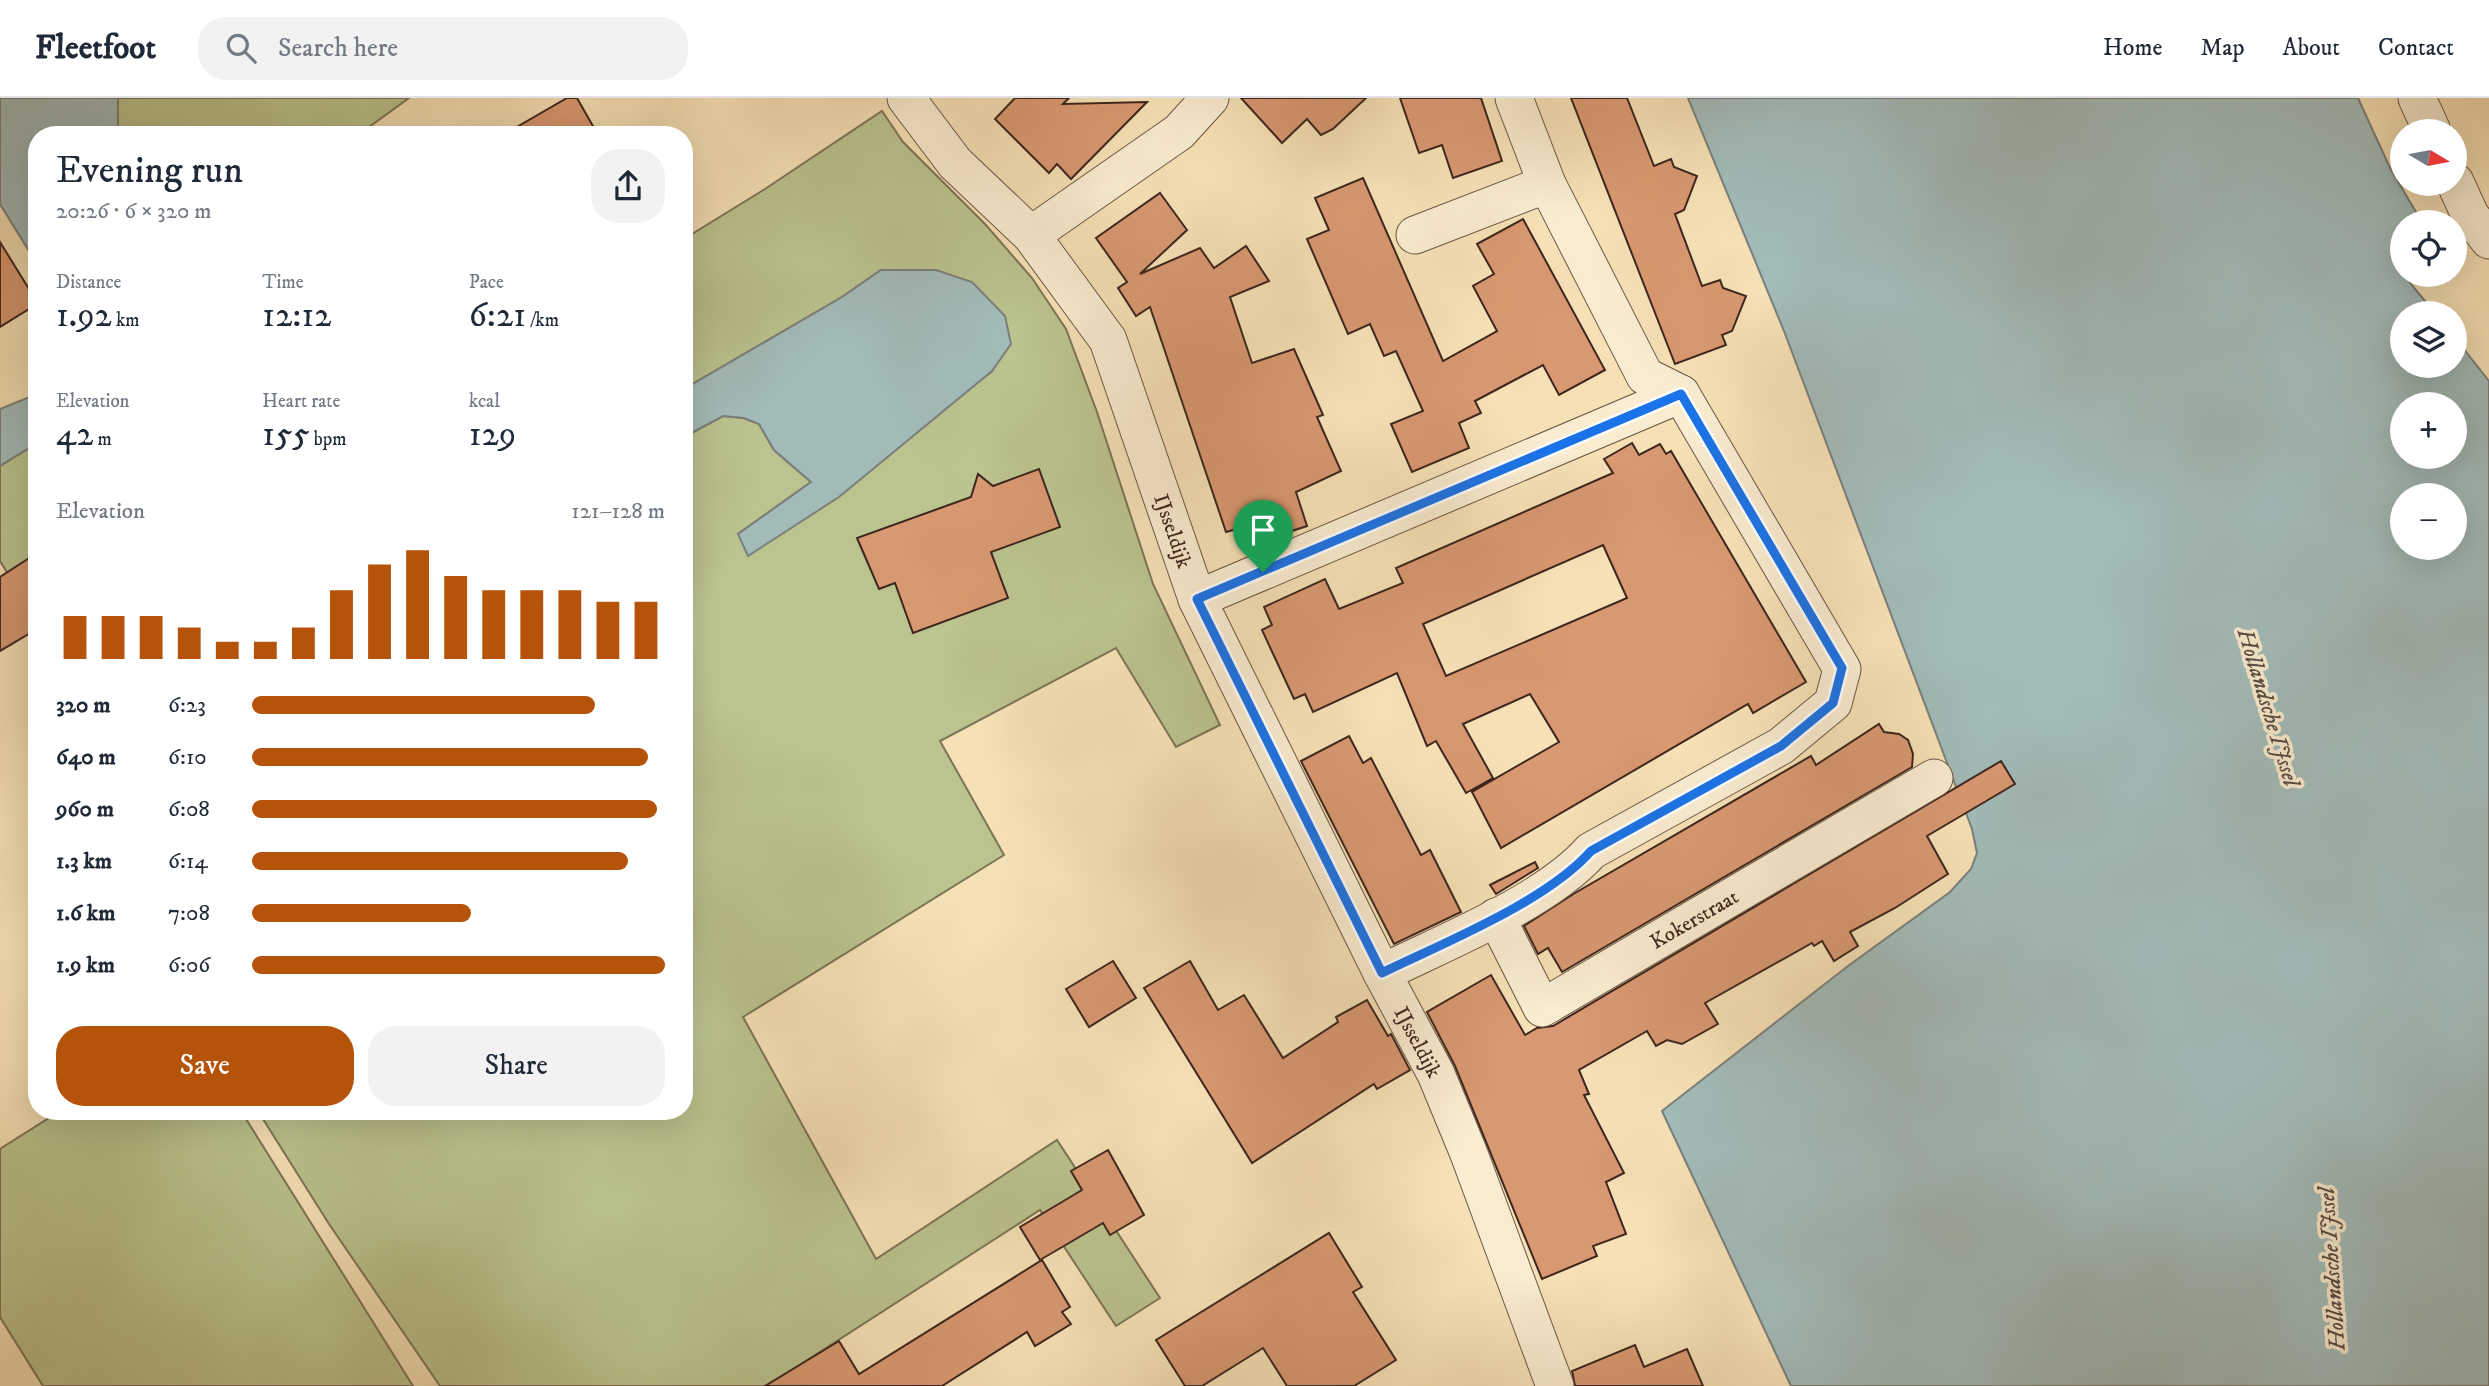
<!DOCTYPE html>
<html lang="en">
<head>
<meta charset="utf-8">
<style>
	:root { --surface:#fff; --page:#f2f2f3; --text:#1f2937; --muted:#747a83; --line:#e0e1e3; --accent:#b45309 }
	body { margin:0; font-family:"IM FELL DW Pica",serif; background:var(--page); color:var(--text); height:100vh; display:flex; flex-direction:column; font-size:26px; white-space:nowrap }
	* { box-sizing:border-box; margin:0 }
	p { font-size:23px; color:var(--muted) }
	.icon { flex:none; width:38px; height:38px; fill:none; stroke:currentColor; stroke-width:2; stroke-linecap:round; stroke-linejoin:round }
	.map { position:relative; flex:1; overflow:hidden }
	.side { position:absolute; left:28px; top:28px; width:665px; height:994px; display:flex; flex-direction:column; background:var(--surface); border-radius:28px; box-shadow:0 7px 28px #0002 }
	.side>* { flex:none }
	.needle { width:46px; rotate:100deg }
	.controls { position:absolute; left:2390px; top:21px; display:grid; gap:14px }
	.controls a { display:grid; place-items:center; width:77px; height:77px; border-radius:50%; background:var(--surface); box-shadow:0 7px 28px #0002; font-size:35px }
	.pin { position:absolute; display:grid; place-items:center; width:60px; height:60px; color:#fff; margin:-72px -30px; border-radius:50% 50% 50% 0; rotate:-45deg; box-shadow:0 0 7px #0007 }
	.pin .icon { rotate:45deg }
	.round { display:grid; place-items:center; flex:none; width:74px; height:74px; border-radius:28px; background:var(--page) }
	.head { display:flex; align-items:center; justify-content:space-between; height:119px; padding:0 28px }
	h1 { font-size:38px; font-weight:600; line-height:52px }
	.figures { display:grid; grid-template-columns:repeat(3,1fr); gap:10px; height:119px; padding:7px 28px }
	.figures div { display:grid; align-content:center }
	.figures b { font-size:35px; font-weight:600 }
	.figures small { font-size:19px; font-weight:400 }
	.figures p { font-size:19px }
	.chart { height:196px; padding:14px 28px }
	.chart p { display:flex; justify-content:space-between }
	.chart svg { width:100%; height:126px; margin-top:7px; stroke:var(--accent); stroke-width:6 }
	.action { display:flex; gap:14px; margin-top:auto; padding:14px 28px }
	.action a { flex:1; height:80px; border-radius:28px; background:var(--accent); color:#fff; font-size:28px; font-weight:600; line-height:80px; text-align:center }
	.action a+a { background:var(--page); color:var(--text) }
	ul { padding:0 28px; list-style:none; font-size:23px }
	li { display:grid; grid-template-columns:112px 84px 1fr; align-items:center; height:52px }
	li i { height:18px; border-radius:9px; background:var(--accent) }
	header { display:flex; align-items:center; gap:42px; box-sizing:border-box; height:98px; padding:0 35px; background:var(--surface); border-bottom:2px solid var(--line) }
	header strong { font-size:33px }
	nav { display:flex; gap:38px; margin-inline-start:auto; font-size:24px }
	.search { width:490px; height:63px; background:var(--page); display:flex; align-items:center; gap:18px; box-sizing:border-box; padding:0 24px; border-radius:28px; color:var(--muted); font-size:26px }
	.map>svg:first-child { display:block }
	.green { fill:#bbc38e; stroke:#7c7456; stroke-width:2 }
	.water { fill:#a2bbb9; stroke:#7a7f7b; stroke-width:2; fill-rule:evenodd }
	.building { fill:#d89871; stroke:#3d261d; stroke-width:2; fill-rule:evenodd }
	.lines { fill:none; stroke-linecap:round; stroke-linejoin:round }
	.minor-casing { stroke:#6b5543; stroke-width:39 }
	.minor { stroke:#f9ecd0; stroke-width:37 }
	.route-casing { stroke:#fff; stroke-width:14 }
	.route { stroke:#1a73e8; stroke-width:9 }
	.labels { text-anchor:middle; stroke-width:7; stroke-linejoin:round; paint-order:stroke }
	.street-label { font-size:21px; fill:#3d261d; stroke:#f9ecd0 }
	.water-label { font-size:23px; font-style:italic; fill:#564b44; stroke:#f9ecd0 }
</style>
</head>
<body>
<header>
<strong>Fleetfoot</strong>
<div class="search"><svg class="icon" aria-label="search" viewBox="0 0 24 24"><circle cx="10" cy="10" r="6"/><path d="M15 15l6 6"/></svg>Search here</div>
<nav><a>Home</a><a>Map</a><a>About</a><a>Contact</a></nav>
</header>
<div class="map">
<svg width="2489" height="1288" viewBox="0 0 2489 1288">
	<rect width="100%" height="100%" fill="#f6e1b6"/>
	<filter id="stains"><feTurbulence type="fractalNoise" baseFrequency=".00286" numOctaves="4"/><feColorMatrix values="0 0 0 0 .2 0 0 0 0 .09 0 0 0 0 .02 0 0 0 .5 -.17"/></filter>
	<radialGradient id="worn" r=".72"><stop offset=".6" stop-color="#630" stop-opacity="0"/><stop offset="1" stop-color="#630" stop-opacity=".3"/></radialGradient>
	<!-- green -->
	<g class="green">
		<polygon points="118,0 409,0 358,37 118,37"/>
		<polygon points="882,13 903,44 985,126 1032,180 1066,231 1097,314 1153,486 1220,627 1176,649 1116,550 940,643 1004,757 743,919 876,1161 1057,1042 1160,1200 1116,1228 1040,1112 767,1288 440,1288 329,1126 258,1013 684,1013 684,339 723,318 744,320 759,326 774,352 811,384 738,436 915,334 992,273 881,172 842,199 684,291 684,141 765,91"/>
		<polygon points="37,345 37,523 0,463 0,368"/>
		<polygon points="60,1013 241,1013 413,1288 43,1288 0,1219 0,1051"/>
	</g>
	<!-- water -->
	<g class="water">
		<polygon points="0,0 118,0 118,37 37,37 37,166 0,106"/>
		<path d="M 1688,0 L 2358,0 L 2391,72 L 2422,124 L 2403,124 L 2401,174 L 2435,215 L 2403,215 L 2403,268 L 2455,268 L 2455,240 L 2489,283 L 2489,1288 L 1791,1288 L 1662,1013 L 1848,868 L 1950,794 L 1971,771 L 1977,755 L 1972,731 L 1784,233 ZM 2403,306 L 2455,306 L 2455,359 L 2403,359 ZM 2403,397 L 2455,397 L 2455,450 L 2403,450 Z"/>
		<polygon points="881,172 936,172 972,184 1005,218 1011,246 992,273 839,399 748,458 738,436 811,384 774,352 759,326 744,320 723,318 684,339 684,291 842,199"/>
		<polygon points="37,296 37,345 0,368 0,311"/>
	</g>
	<!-- building -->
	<g class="building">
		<polygon points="567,0 577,0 598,37 503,37"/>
		<polygon points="1015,0 1069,0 1063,6 1147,4 1071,81 1057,66 1049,75 995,21"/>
		<polygon points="1241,0 1366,0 1333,31 1321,37 1307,21 1282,45"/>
		<polygon points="1400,0 1481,0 1502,63 1453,80 1442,47 1419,55"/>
		<polygon points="1571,0 1627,0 1654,68 1671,61 1674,69 1697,78 1684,112 1675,116 1702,188 1720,182 1723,190 1746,198 1732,233 1722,237 1726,247 1675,266"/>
		<polygon points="1363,80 1443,263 1497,233 1473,188 1494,176 1477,146 1523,121 1605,272 1559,297 1543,267 1475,303 1481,315 1459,325 1469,350 1412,374 1391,326 1423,313 1396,253 1384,258 1370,226 1348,236 1307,141 1329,132 1315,100"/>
		<polygon points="1160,95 1187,132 1140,176 1200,150 1214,170 1246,148 1269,183 1230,199 1252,265 1294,251 1323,317 1317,319 1341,373 1296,394 1307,428 1243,449 1237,431 1226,434 1150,209 1136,218 1118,190 1127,184 1096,140"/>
		<polygon points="0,144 37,204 37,206 0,229"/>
		<path d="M 1632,345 L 1639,357 L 1660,346 L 1666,356 L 1671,353 L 1806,584 L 1753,615 L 1748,606 L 1501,750 L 1472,694 L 1559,644 L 1530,596 L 1463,626 L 1493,680 L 1466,695 L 1436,643 L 1427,648 L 1397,575 L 1313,614 L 1305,596 L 1294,601 L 1262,532 L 1272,527 L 1264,509 L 1325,481 L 1339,511 L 1403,485 L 1396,470 L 1613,375 L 1604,361 ZM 1603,447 L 1627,500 L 1446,578 L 1423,526 Z"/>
		<polygon points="1039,371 1060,429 991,454 1008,500 913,535 895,485 879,491 857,440 971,399 978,376 993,388"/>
		<polygon points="37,455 37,531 0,553 0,479"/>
		<polygon points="1879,626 1884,634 1899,636 1908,642 1913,656 1912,669 1562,874 1548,850 1538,856 1524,828 1575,795 1811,658 1816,667"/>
		<polygon points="1349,638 1363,665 1371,660 1421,757 1430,752 1461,814 1394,846 1301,663"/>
		<polygon points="2001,663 2015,686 1927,738 1948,776 1895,810 1850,834 1858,848 1834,863 1822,843 1814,848 1812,845 1705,905 1718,926 1682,946 1667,942 1656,948 1647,933 1579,972 1589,996 1584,997 1624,1075 1606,1084 1626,1136 1593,1148 1597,1158 1542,1181 1455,968 1427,914 1491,877 1525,937 1537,930 1553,928"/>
		<polygon points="1535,764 1538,770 1496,796 1490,787"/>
		<polygon points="1113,863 1136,900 1089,929 1066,891"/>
		<polygon points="1190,863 1218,912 1244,897 1283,960 1338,924 1336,919 1367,902 1388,938 1391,936 1410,972 1377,991 1374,986 1252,1065 1144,890"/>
		<polygon points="1108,1052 1144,1117 1110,1137 1103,1125 1040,1162 1020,1129 1082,1092 1071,1073"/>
		<polygon points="1329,1135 1362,1189 1353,1194 1396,1262 1354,1288 1287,1288 1263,1250 1202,1288 1185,1288 1156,1242"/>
		<polygon points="1042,1162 1070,1209 1062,1214 1071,1226 1035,1248 1027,1234 942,1288 765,1288 839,1243 859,1276"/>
		<polygon points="1635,1247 1644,1269 1687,1251 1703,1288 1575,1288 1572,1273"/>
	</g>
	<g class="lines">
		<defs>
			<g id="minor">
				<polyline points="906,0 955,65 1031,137 1108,242 1197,501 1382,875 1436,976 1469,1056 1555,1288"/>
				<polyline points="1514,0 1547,86"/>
				<polyline points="2417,0 2432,33"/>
				<polyline points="2455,84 2470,117 2489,142"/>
				<polyline points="1031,137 1179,34 1210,0"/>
				<polyline points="1197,501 1681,296 1645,278 1547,86 1415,137"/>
				<polyline points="1496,819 1542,910 1934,680"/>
				<path d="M 1382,875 C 1443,845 1546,804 1591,753 L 1781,648 L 1833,605 L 1842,571 L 1681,296"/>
			</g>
		</defs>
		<!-- minor casing -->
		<use href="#minor" class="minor-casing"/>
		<!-- minor -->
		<use href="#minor" class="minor"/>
	</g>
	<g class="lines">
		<defs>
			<path id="route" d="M 1681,296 L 1842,570 L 1833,605 L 1781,648 L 1591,753 C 1546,804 1443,845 1382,875 L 1197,501 Z"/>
		</defs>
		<!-- route casing -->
		<use href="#route" class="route-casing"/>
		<!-- route -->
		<use href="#route" class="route"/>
	</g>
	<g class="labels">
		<!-- street labels -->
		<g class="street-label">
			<text transform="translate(1173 433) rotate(71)" y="7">IJsseldijk</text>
			<text transform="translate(1694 821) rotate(-30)" y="7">Kokerstraat</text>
			<text transform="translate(1418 944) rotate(62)" y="7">IJsseldijk</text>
		</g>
		<!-- water labels -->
		<g class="water-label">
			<text transform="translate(2269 609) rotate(73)" y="8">Hollandsche IJssel</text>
			<text transform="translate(2331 1171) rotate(-94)" y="8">Hollandsche IJssel</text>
		</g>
	</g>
	<rect width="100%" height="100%" filter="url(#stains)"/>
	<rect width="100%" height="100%" fill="url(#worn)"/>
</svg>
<div class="controls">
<a><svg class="needle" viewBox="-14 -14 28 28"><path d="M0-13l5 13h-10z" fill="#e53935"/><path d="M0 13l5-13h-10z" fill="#747a83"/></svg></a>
<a><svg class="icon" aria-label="locate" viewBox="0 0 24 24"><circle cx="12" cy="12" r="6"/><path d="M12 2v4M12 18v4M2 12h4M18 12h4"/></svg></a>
<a><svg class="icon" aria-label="layers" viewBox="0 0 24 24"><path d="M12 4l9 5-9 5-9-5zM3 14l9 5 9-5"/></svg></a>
<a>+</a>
<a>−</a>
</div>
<div class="pin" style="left:1263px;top:474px;background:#1e9e55"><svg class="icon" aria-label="arrive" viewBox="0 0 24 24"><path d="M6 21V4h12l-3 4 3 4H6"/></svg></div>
<section class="side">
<div class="head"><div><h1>Evening run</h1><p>20:26 · 6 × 320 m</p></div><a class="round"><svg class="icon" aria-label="share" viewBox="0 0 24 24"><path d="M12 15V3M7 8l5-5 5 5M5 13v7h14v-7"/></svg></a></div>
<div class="figures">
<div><p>Distance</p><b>1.92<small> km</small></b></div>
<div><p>Time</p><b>12:12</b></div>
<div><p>Pace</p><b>6:21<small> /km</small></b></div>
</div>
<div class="figures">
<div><p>Elevation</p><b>42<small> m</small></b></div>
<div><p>Heart rate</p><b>155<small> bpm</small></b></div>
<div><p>kcal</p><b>129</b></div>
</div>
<div class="chart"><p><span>Elevation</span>121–128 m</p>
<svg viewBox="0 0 160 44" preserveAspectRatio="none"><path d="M5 44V29M15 44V29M25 44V29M35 44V33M45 44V38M55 44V38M65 44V33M75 44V20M85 44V11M95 44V6M105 44V15M115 44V20M125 44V20M135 44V20M145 44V24M155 44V24"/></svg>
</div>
<ul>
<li><b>320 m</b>6:23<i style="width:83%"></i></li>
<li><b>640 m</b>6:10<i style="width:96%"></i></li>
<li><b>960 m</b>6:08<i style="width:98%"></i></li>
<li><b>1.3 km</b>6:14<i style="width:91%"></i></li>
<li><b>1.6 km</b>7:08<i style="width:53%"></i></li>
<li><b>1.9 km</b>6:06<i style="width:100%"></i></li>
</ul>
<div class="action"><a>Save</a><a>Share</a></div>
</section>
</div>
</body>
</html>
